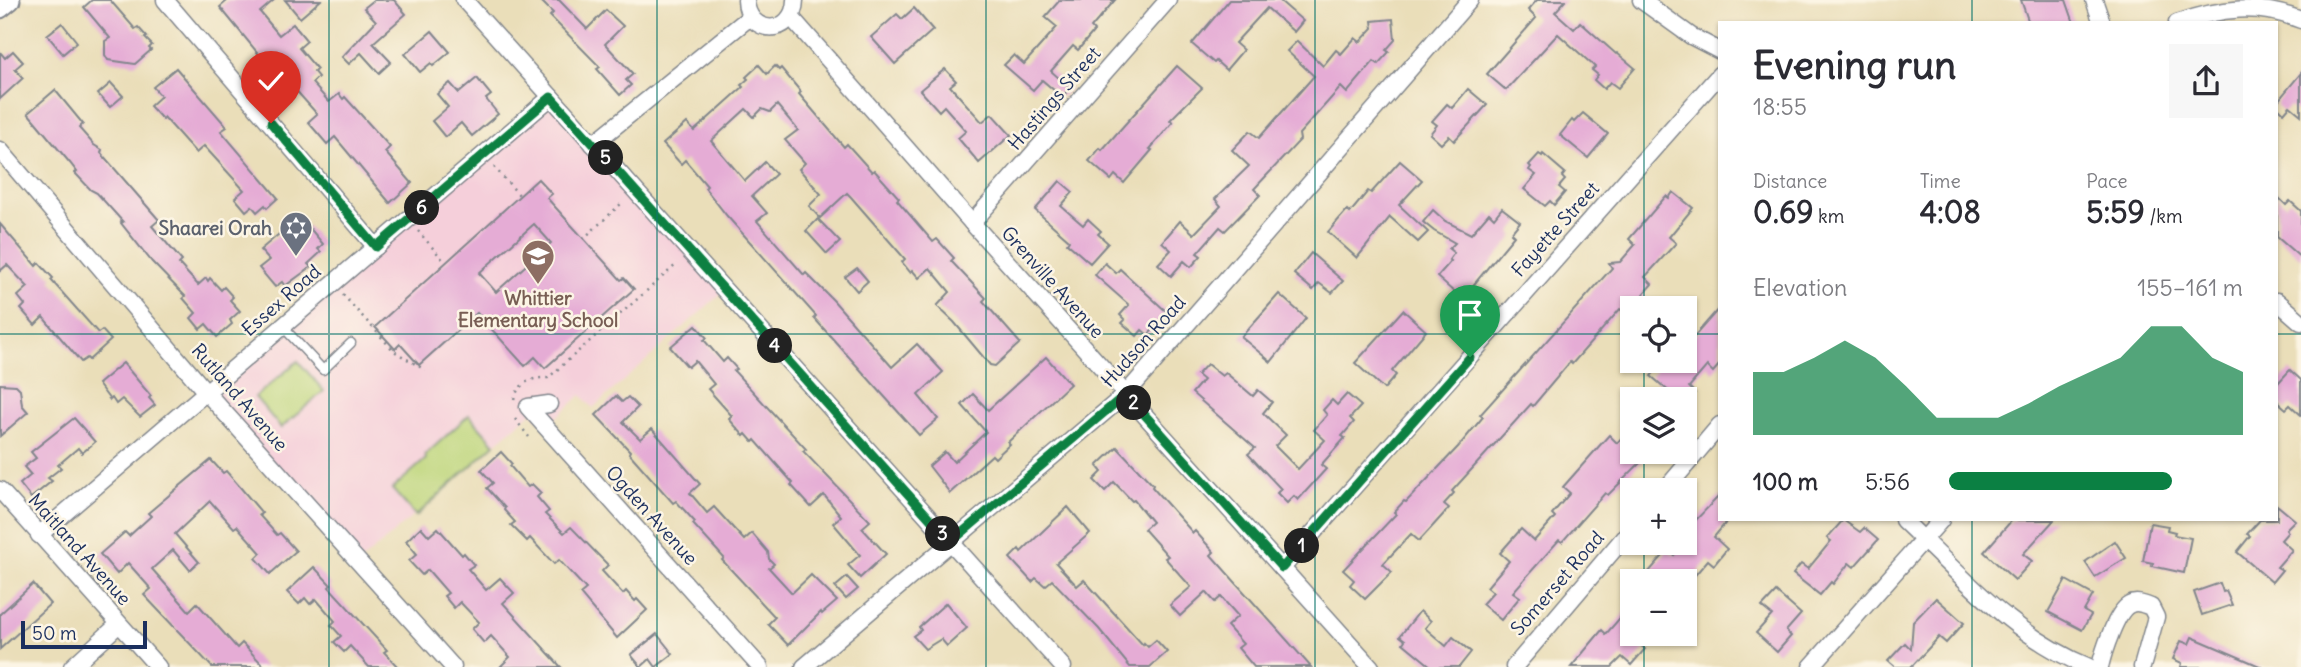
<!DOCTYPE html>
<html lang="en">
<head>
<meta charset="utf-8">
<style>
	:root { --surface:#fff; --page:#f7f7f7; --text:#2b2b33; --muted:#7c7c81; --accent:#0b8043 }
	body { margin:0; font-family:Delius,sans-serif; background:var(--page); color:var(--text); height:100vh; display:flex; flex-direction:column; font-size:26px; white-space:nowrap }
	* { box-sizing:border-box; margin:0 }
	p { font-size:23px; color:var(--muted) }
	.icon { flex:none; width:38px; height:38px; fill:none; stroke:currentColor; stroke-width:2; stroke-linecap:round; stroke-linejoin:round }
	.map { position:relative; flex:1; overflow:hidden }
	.sheet { position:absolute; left:1718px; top:21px; width:560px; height:500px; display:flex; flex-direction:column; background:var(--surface); border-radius:0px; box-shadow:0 2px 5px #0004 }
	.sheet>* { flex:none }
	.buttons { position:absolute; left:1620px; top:296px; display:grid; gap:14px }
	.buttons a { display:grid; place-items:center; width:77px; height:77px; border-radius:0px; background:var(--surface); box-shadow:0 2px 5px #0004; font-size:35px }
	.scale { position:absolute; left:21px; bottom:18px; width:126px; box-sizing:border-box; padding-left:7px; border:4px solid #1b2f5e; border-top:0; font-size:19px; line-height:24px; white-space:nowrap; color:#1b2f5e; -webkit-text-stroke:5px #fcf5e5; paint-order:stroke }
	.pin { position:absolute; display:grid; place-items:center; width:60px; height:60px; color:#fff; margin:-72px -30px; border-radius:50% 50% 50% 0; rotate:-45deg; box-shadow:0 0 7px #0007 }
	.pin .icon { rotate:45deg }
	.km { position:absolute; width:35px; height:35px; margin:-18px; border-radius:50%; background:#222; color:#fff; font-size:19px; line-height:35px; text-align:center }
	.round { display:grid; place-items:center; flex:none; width:74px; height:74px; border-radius:0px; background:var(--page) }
	.headline { display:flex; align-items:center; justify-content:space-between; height:119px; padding:0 35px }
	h1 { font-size:38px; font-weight:700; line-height:52px }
	.figures { display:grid; grid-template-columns:repeat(3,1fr); gap:10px; height:119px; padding:7px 35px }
	.figures div { display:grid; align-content:center }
	.figures b { font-size:30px; font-weight:700 }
	.figures small { font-size:19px; font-weight:400 }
	.figures p { font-size:19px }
	.chart { height:196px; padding:14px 35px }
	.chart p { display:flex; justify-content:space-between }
	.chart svg { width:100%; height:126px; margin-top:7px; fill:var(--accent); opacity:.7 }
	ul { padding:0 35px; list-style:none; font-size:23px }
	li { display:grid; grid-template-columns:112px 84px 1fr; align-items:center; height:52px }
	li i { height:18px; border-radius:9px; background:var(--accent) }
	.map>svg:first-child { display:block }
	.built { fill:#f5cfda }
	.green { fill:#bdd57a; stroke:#6c826c; stroke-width:2 }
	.building { fill:#e5acd5; fill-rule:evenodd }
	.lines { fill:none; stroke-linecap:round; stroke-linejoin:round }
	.service-casing { stroke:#82868c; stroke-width:11 }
	.minor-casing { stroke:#82868c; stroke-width:19 }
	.tertiary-casing { stroke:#82868c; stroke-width:23 }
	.path { stroke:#82868c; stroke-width:2.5; stroke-dasharray:2 5; stroke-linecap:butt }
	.service { stroke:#fff; stroke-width:8 }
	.minor { stroke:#fff; stroke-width:16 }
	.tertiary { stroke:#fff; stroke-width:19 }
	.route-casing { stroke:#fff; stroke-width:14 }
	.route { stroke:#0b8043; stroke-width:9 }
	.grid { fill:none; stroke:#0f766e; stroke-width:2; stroke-opacity:0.55 }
	.labels { text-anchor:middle; stroke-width:5; stroke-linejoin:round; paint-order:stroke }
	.street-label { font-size:19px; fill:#1b2f5e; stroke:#fcf5e5 }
	.worship-label { font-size:19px; font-weight:bold; fill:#5b616d; stroke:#fcf5e5; text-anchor:end }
	.education-label { font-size:19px; font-weight:bold; fill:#785e54; stroke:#fcf5e5 }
</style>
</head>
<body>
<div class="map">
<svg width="2301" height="667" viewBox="0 0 2301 667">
	<rect width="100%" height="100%" fill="#fcf5e5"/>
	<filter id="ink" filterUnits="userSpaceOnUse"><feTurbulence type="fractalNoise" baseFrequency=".0143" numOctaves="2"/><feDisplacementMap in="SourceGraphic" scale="14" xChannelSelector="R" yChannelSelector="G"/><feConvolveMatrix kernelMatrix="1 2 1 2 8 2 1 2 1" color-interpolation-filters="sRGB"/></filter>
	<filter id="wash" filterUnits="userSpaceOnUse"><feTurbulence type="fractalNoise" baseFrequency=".00686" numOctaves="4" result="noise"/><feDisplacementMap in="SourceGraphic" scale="28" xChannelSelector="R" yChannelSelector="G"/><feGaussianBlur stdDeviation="1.57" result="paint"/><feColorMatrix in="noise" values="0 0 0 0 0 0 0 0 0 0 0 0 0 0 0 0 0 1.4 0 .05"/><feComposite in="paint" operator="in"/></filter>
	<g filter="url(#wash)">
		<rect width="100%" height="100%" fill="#eadeb9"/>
		<!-- built -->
		<polygon class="built" points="551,97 725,290 593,408 581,395 546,427 532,412 359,563 206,392"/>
		<!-- green -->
		<g class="green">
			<polygon points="298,361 324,391 281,428 255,397"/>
			<polygon points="469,415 495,444 416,516 392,489 426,459 425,455"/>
		</g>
		<g id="blocks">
			<!-- building -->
			<g class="building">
				<polygon points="92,0 110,0 135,29 138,27 147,37 145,38 152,45 149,48 151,50 135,64 108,60 105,55 105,41 110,38 84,7"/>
				<polygon points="228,0 274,0 260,12 279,35 293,24 307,41 299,48 317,69 314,72 318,77 312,83 329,102 339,94 343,99 345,97 390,147 385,152 412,183 390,203 335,137 327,144 308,122 317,114 293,87 289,91 220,7"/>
				<polygon points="285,0 321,0 300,18"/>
				<polygon points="374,0 394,0 406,14 373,43 391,62 379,73 361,53 349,64 342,57 376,21 364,8"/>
				<polygon points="540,0 559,0 587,29 606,10 623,26 605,44 633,74 626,80 631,85 620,95 597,69 600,67 550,16 553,13"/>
				<polygon points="1060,0 1115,0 1091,28 1094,31 1078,50 1073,46 1051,71 1070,88 1062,97 1042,80 1033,90 1004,65 1014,55 1024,64 1057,27 1045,17"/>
				<polygon points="1229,0 1279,0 1303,21 1294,32 1267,8 1235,43 1243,50 1226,70 1216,61 1214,63 1192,44"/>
				<polygon points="1537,0 1566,0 1555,12 1574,29 1580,22 1616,54 1617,53 1635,68 1618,88 1610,82 1604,89 1594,80 1598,75 1592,70 1595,67 1558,34 1506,90 1487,74 1536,18 1528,10"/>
				<polygon points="2021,0 2066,0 2074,23 2029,23"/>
				<polygon points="914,8 933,30 895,64 871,37 897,14 902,19"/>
				<polygon points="1393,19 1395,40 1386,50 1389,52 1378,64 1374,61 1347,93 1341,87 1299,134 1300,140 1254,189 1260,195 1225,231 1220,227 1197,253 1201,256 1191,267 1184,261 1171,276 1158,264 1171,250 1162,242 1180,221 1194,234 1221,206 1215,199 1249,166 1232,150 1250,131 1259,138 1314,76 1287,51 1297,41 1323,66 1336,50 1341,54 1355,38 1360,42 1373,28 1372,21"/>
				<polygon points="62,23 77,42 63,54 47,35"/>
				<polygon points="432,31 450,52 433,66 431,63 420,72 405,54"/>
				<polygon points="13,51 23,62 15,69 23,78 0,99 0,52 5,58"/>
				<polygon points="759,65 767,74 775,66 779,70 781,68 801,92 799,94 844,147 847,144 872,172 874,170 899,198 897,200 933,242 937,239 954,258 951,261 986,298 983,301 1020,343 995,366 990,365 954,322 937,306 950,292 930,268 919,278 912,270 910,272 902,262 905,259 851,197 847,193 820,218 809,206 821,194 799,169 805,163 785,140 798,130 777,105 770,112 762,109 754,117 746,109 711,141 745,181 765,162 776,174 752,196 767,213 757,221 804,275 806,273 833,300 892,367 917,344 943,372 918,395 938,419 919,435 814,318 816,316 727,216 705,188 707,186 685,160 681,164 663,144 687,123 694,131 743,87 741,85 748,79 746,77"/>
				<polygon points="1177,66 1202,88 1170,120 1173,122 1150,149 1152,150 1124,183 1115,175 1111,180 1089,161 1100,148 1102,150"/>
				<polygon points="176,68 227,127 221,131 278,198 267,208 265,205 257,212 252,206 246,211 235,198 244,190 204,146 196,153 164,117 162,119 150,106 161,96 153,87"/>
				<polygon points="945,69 956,81 950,86 982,122 992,114 1011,135 979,163 958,138 966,131 944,106 939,111 920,90"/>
				<polygon points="2301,73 2301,115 2290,106 2284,113 2277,106 2277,102"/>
				<polygon points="477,78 491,95 486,99 498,114 472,136 461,123 445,137 432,121 448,107 437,94 450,83 459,93"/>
				<polygon points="111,83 123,96 110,107 98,94"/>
				<polygon points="1468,89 1487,105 1454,141 1449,136 1441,144 1430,134 1437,125 1432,121 1447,104 1452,108"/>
				<polygon points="55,90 83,124 79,128 94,145 102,150 101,153 159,220 152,226 182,261 179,264 198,285 206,278 208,281 210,278 221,290 224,287 233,297 230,300 240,311 230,320 232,324 217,337 206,324 200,329 191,318 196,313 183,298 185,296 152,262 121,223 123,222 97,193 91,190 75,173 77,172 70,163 28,113"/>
				<polygon points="1583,113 1608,134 1588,158 1560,135 1572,120 1574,122"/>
				<polygon points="1539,154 1542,156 1543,154 1565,173 1562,177 1565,180 1559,187 1565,192 1554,205 1550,201 1545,206 1524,189 1536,175 1529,170 1531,167 1529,165"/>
				<polygon points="1400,161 1422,180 1399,205 1428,232 1418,242 1390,217 1357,258 1328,232 1347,210 1350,213 1368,191 1371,193"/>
				<path d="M 538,179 L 552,194 L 547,198 L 621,280 L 624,278 L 634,289 L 545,368 L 535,357 L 525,366 L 477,313 L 419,365 L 400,344 L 395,349 L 375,327 ZM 534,224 L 551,243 L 496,292 L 479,273 Z"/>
				<polygon points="1060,181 1073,192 1061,206 1083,225 1088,219 1101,231 1098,234 1108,243 1090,263 1067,243 1069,240 1035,210"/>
				<polygon points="1673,192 1693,208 1669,237 1676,243 1645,277 1652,284 1644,293 1647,302 1633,302 1624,312 1620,309 1572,364 1570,362 1533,406 1531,404 1452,491 1454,493 1444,504 1449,508 1431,528 1419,541 1411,534 1383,564 1392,572 1365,599 1350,585 1354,580 1343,570 1396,514 1394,512 1404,501 1406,502 1458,447 1483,417 1480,415 1612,268 1609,263 1620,262 1635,245 1629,239 1666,196 1669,198"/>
				<polygon points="2277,196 2286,205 2290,201 2301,211 2301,258 2277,237"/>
				<polygon points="1502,208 1520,222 1511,233 1514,236 1470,289 1473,309 1437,277 1451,261 1449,260 1454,253 1449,249 1455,243 1434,231 1423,222 1433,210 1445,221 1471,234 1489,213 1494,218"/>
				<polygon points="818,219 840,242 827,254 806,231"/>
				<polygon points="0,224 36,266 39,263 53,278 51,280 98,333 102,330 111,340 89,360 87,358 81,362 43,317 35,325 21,309 25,305 18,296 28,287 7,265 0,271"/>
				<polygon points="291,224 299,234 308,226 323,244 318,249 321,252 308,264 311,267 285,286 282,282 275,287 259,268 269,260 260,250"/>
				<polygon points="1311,253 1343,281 1332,293 1319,283 1313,290 1294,274"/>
				<polygon points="1105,263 1116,273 1120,269 1168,313 1148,335 1142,330 1137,336 1122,323 1125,320 1120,315 1129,305 1095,275"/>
				<polygon points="857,268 868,281 857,291 845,277"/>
				<polygon points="1279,294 1306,318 1271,362 1241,337"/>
				<polygon points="1720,307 1720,364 1713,372 1707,366 1689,387 1695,393 1685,404 1685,399 1678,399 1651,376 1664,360 1685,360 1685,347"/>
				<polygon points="1403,310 1426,331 1392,371 1396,375 1384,389 1355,363"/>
				<polygon points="696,325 707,338 704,340 723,362 727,358 737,369 734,371 806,449 803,451 870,521 862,528 886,554 860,578 848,565 860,555 833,523 841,516 824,495 811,507 791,485 793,483 755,440 753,442 746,434 744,436 729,419 732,416 708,389 714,384 695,361 688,367 670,347"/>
				<polygon points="1046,357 1070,384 1008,442 1010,444 995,458 992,455 950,493 929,466 945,452 954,462 986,432 962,405 973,394 988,410"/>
				<polygon points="123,363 151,396 149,398 155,405 140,417 122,399 116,404 112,398 110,400 98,384"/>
				<polygon points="1207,364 1222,376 1226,373 1253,396 1258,390 1272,402 1263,413 1286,435 1275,446 1298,469 1325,440 1314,430 1327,415 1323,410 1332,400 1337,405 1347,394 1361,406 1350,418 1354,422 1342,436 1345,438 1321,465 1326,469 1298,500 1294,496 1287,503 1277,493 1281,489 1248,454 1255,448 1192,393 1203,380 1197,375"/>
				<polygon points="2290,370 2301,380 2301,415 2290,405 2286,409 2277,401 2277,384"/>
				<polygon points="0,384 16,385 20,389 22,405 28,412 0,436"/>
				<polygon points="616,396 622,402 628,397 638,407 623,422 640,439 652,429 700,484 690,493 707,513 714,507 744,540 752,533 768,552 769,559 774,564 769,568 792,593 811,575 837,601 822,614 821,612 788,645 768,624 775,617 722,560 724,558 693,524 695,522 676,501 673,503 629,453 630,451 596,415"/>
				<polygon points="74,418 95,442 82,453 78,448 58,465 61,468 48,478 52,481 31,498 20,484 31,475 24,467 36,458 31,452"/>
				<polygon points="1633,425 1633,452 1651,452 1608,495 1605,493 1562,542 1559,540 1513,592 1520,597 1501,620 1482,604 1493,592 1487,587 1509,561 1500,553 1521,529 1534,541 1555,517 1552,514 1570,493 1563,487 1609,435 1617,443"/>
				<polygon points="1117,447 1153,485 1152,487 1193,533 1195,531 1214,552 1211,555 1311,667 1254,667 1238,648 1243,644 1227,626 1238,616 1221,597 1215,602 1206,592 1180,616 1170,605 1191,587 1165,558 1168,556 1144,529 1152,522 1134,500 1132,501 1114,482 1105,491 1094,480 1102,472 1097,466"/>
				<polygon points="501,452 512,464 510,466 528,487 532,484 541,493 537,497 549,511 545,514 564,533 571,527 608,565 602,571 623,594 626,591 635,601 637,599 647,610 617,638 580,594 586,589 559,560 554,564 530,538 527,541 511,525 515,522 504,510 505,508 487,488 493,483 481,470"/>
				<polygon points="211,460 223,473 226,471 240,487 262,513 259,515 277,535 280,533 296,551 270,574 256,558 261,553 237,526 234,528 210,501 175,534 199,562 190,570 173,550 152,569 189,611 197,603 237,648 242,643 265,667 212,667 144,595 151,589 128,563 117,574 100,554 125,532 129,536 151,516 148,513"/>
				<polygon points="1720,495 1720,520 1728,520 1714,537 1727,549 1714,565 1708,560 1690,581 1641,581 1668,550 1674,555 1685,542 1694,532 1689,527"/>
				<polygon points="2277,505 2295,520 2286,529 2288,532 2281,540 2292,550 2277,567 2282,570 2272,582 2237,552 2250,536 2247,534 2260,520 2277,520"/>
				<polygon points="1068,507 1090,533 1056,563 1077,586 1084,580 1143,645 1144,643 1148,647 1156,640 1167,652 1150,667 1130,667 1099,629 1052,580 1045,586 1036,578 1032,582 1010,558 1019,549 1021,552"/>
				<polygon points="1843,520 1860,532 1864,528 1878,540 1854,567 1849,563 1833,584 1831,582 1820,595 1793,574 1801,564 1808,569 1831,541 1827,538"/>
				<polygon points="2012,520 2054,520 2023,554 2032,561 2015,580 1984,552"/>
				<polygon points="2150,523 2168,526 2167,530 2175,532 2174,535 2191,538 2184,573 2152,566 2153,563 2143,561"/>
				<polygon points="421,527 429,536 438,528 462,555 464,553 474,565 468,569 486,590 500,578 514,593 503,603 561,667 500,667 510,657 491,636 484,643 472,629 479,622 460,602 454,608 444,596 448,593 428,570 422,575 409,561 417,554 406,541"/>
				<polygon points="2115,541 2126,558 2095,577 2085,562"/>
				<polygon points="314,567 331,585 329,587 387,650 384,652 398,667 369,667 350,646 344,652 334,642 341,636 331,625 335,621 316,599 310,604 305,598 299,604 287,592"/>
				<polygon points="847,577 858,589 846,599 835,587"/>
				<polygon points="2066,580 2093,595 2084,611 2091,615 2082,630 2048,612"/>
				<polygon points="2220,583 2223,592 2226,591 2232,605 2202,615 2194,592"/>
				<polygon points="33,584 50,604 0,649 0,614"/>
				<polygon points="1776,592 1801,614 1786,631 1791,636 1777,652 1756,633 1772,615 1762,607"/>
				<polygon points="1936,598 1964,623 1946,643 1939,637 1911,667 1895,667 1888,661 1905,643 1911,649 1913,622"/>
				<polygon points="946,603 967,628 947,646 941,639 925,649 913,636 921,630 919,627"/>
				<polygon points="1633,603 1633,639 1645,649 1631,665 1622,657 1612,667 1571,667 1602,630 1606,634"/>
				<polygon points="1420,611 1431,621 1425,628 1446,646 1453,637 1471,652 1459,667 1432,667 1403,643 1405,640 1400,636"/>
				<polygon points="657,634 673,654 656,667 650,659 641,667 631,655"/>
				<polygon points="2192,637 2262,667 2181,667 2182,663 2173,659 2181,641 2189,644"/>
			</g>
		</g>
	</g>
	<g filter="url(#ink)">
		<use href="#blocks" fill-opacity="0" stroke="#82868c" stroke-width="2"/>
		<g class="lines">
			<defs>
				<polyline id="service" points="283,327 323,370 351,343"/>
				<g id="minor">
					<polyline points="165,0 376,247"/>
					<polyline points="464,0 1063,667"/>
					<path d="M 746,0 C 747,36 794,37 795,0"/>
					<polyline points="1641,0 1691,36 1720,51"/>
					<polyline points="2094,0 2102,23"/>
					<polyline points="791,17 972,223 1371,667"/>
					<path d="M 2177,23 C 2220,8 2258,3 2301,20"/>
					<polyline points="593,144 750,17"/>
					<polyline points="0,150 206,392 453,667"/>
					<polyline points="972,223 1168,0"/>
					<polyline points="2277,301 2301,322"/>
					<polyline points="549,404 528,407 760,667"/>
					<polyline points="0,490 158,667"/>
					<polyline points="1665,490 1720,425"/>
					<path d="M 1903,520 C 1960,574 2014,637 2089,667"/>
					<polyline points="39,535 551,97"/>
					<polyline points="1282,568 1720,74"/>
					<polyline points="72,667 119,624"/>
					<polyline points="804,667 1126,394 1470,0"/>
					<polyline points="1514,667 1633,527"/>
					<polyline points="1811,667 1941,520"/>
					<path d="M 2100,667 C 2103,653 2116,612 2129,605 C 2136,601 2143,604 2151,607 L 2156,617 L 2142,667"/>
				</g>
				<polyline id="tertiary" points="0,8 10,0"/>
			</defs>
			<!-- service casing -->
			<use href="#service" class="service-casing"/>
			<!-- minor casing -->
			<use href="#minor" class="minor-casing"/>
			<!-- tertiary casing -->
			<use href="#tertiary" class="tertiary-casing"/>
			<!-- path -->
			<g class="path">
				<polyline points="494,167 520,196"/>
				<polyline points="418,231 446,263"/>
				<polyline points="583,239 622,203"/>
				<polyline points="343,295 394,351 425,370"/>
				<path d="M 514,399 C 519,383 531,377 548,378 L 677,264"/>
				<polyline points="515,419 529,437"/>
			</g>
			<!-- service -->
			<use href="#service" class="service"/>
			<!-- minor -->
			<use href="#minor" class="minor"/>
			<!-- tertiary -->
			<use href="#tertiary" class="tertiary"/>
		</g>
	</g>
	<g class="lines" filter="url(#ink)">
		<defs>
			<polyline id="route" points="271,123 376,247 551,97 951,542 1126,394 1282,568 1470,357"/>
		</defs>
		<!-- route casing -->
		<use href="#route" class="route-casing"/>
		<!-- route -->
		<use href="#route" class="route"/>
	</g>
	<!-- grid -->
	<path class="grid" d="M 329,0 L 329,667M 657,0 L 657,667M 986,0 L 986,667M 1315,0 L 1315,667M 1644,0 L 1644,308M 1972,0 L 1972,23M 0,334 L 1633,334M 1685,334 L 1720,334M 2277,334 L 2301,334M 1644,360 L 1644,399M 1644,452 L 1644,490M 1972,520 L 1972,667M 1644,542 L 1644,581M 1644,634 L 1644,667"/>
	<!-- icons -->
	<defs>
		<symbol id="synagogue-pin" viewBox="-11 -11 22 30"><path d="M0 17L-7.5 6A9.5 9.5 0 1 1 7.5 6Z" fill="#6b7280" stroke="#fcf5e5"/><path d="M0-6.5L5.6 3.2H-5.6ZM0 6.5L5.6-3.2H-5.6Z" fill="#fff"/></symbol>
		<symbol id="school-pin" viewBox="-11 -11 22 30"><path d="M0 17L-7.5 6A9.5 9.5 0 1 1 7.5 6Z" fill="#8d6e63" stroke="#fcf5e5"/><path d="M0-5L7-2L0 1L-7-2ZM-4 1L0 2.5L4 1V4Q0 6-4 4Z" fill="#fff"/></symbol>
	</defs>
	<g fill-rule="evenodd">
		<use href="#synagogue-pin" x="277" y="209" width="38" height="52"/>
		<use href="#school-pin" x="519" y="237" width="38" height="52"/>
	</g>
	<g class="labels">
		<!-- street labels -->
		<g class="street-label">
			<text transform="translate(1054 98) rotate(-49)" y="7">Hastings Street</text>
			<text transform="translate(1555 229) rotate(-48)" y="7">Fayette Street</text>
			<text transform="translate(1053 282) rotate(48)" y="7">Grenville Avenue</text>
			<text transform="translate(281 300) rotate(-41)" y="7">Essex Road</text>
			<text transform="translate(1143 341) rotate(-48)" y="7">Hudson Road</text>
			<text transform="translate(240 397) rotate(49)" y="7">Rutland Avenue</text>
			<text transform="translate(652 515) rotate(48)" y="7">Ogden Avenue</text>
			<text transform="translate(80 549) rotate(48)" y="7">Maitland Avenue</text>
			<text transform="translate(1557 583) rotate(-49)" y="7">Somerset Road</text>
		</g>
		<!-- worship labels -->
		<g class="worship-label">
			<text x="272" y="235">Shaarei Orah</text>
		</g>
		<!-- education labels -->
		<g class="education-label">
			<text x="538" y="305">Whittier<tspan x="538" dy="22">Elementary School</tspan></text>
		</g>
	</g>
</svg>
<div class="buttons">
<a><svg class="icon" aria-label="locate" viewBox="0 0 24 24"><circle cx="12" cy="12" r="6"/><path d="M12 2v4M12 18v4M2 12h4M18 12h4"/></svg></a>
<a><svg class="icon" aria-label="layers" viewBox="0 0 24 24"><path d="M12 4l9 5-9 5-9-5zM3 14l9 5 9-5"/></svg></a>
<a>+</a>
<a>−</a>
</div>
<div class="scale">50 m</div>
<div class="pin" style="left:1470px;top:357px;background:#1e9e55"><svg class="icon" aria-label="arrive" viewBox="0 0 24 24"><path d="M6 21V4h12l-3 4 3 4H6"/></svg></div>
<div class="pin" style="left:271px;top:123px;background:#d93025"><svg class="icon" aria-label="check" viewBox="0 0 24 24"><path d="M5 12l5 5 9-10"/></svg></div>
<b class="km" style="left:1302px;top:546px">1</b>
<b class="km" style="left:1134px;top:403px">2</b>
<b class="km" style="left:943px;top:534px">3</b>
<b class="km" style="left:775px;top:346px">4</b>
<b class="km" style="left:606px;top:158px">5</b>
<b class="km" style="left:422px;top:208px">6</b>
<section class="sheet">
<div class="headline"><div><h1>Evening run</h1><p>18:55</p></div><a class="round"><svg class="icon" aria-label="share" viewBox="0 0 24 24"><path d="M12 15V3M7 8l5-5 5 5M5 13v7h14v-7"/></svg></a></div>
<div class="figures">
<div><p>Distance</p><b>0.69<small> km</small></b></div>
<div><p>Time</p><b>4:08</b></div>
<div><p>Pace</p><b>5:59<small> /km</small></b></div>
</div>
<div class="chart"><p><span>Elevation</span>155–161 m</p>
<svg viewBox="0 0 160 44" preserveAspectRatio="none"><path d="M0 44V22L10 22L20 17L30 11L40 17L50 27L60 38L70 38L80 38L90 33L100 27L110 22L120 17L130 6L140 6L150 17L160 22V44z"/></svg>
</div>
<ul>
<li><b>100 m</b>5:56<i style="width:76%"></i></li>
</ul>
</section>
</div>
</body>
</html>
